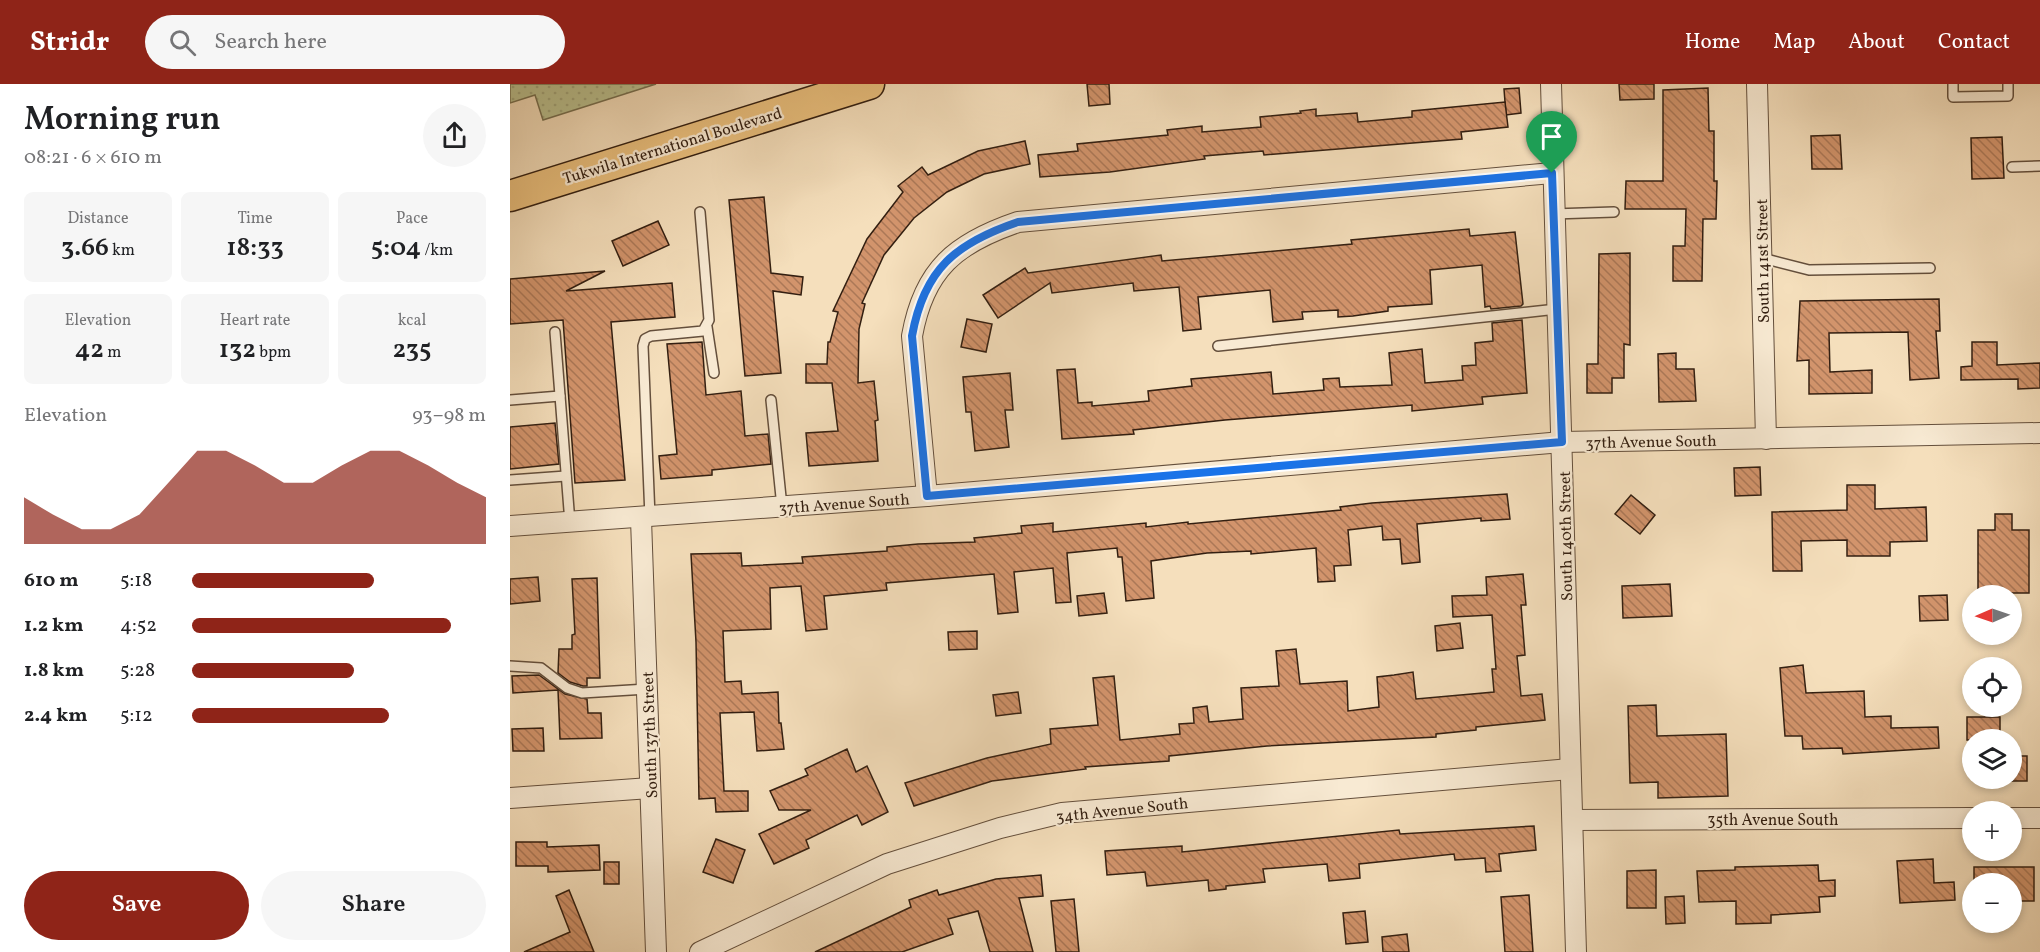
<!DOCTYPE html>
<html lang="en">
<head>
<meta charset="utf-8">
<style>
	:root { --surface:#fff; --page:#f6f6f6; --text:#202124; --muted:#757577; --accent:#8f2418 }
	body { margin:0; font-family:Vollkorn,serif; background:var(--page); color:var(--text); height:100vh; display:flex; flex-direction:column; font-size:22px; white-space:nowrap }
	* { box-sizing:border-box; margin:0 }
	p { font-size:20px; color:var(--muted) }
	.icon { flex:none; width:33px; height:33px; fill:none; stroke:currentColor; stroke-width:2; stroke-linecap:round; stroke-linejoin:round }
	.map { position:relative; flex:1; overflow:hidden }
	.sheet { display:flex; flex-direction:column; background:var(--surface); width:510px }
	.sheet>* { flex:none }
	.needle { width:39px; rotate:268deg }
	.fabs { position:absolute; left:1452px; top:501px; display:grid; gap:12px }
	.fabs a { display:grid; place-items:center; width:60px; height:60px; border-radius:50%; background:var(--surface); box-shadow:0 3px 9px #0003; font-size:30px }
	.pin { position:absolute; display:grid; place-items:center; width:51px; height:51px; color:#fff; margin:-62px -26px; border-radius:50% 50% 50% 0; rotate:-45deg; box-shadow:0 0 6px #0007 }
	.pin .icon { rotate:45deg }
	.round { display:grid; place-items:center; flex:none; width:63px; height:63px; border-radius:32px; background:var(--page) }
	.headline { display:flex; align-items:center; justify-content:space-between; height:102px; padding:0 24px }
	h1 { font-size:33px; font-weight:600; line-height:45px }
	.figures { display:grid; grid-template-columns:repeat(3,1fr); gap:9px; height:102px; padding:6px 24px }
	.figures div { display:grid; align-content:center; border-radius:9px; background:var(--page); text-align:center }
	.figures b { font-size:26px; font-weight:600 }
	.figures small { font-size:16px; font-weight:400 }
	.figures p { font-size:16px }
	.chart { height:168px; padding:12px 24px }
	.chart p { display:flex; justify-content:space-between }
	.chart svg { width:100%; height:108px; margin-top:6px; fill:var(--accent); opacity:.7 }
	.button { display:flex; gap:12px; margin-top:auto; padding:12px 24px }
	.button a { flex:1; height:69px; border-radius:36px; background:var(--accent); color:#fff; font-size:24px; font-weight:600; line-height:69px; text-align:center }
	.button a+a { background:var(--page); color:var(--text) }
	ul { padding:0 24px; list-style:none; font-size:20px }
	li { display:grid; grid-template-columns:96px 72px 1fr; align-items:center; height:45px }
	li i { height:15px; border-radius:8px; background:var(--accent) }
	header { display:flex; align-items:center; gap:36px; box-sizing:border-box; height:84px; padding:0 30px; background:var(--accent); color:#fff }
	header strong { font-size:28px }
	nav { display:flex; gap:33px; margin-inline-start:auto; font-size:21px }
	.search { width:420px; height:54px; background:var(--page); display:flex; align-items:center; gap:15px; box-sizing:border-box; padding:0 21px; border-radius:33px; color:var(--muted); font-size:22px }
	main { display:flex; flex:1; min-height:0 }
	.map>svg:first-child { display:block }
	.park { fill:url(#park-dots); stroke:#777051; stroke-width:1.5 }
	.building { fill:url(#building-back-hatch); stroke:#331f11; stroke-width:1.5 }
	.lines { fill:none; stroke-linecap:round; stroke-linejoin:round }
	.lane-casing { stroke:#644f3c; stroke-width:12 }
	.street-casing { stroke:#644f3c; stroke-width:22 }
	.primary-casing { stroke:#331f11; stroke-width:33 }
	.lane { stroke:#f8ead3; stroke-width:9 }
	.street { stroke:#f8ead3; stroke-width:20 }
	.primary { stroke:#eac07e; stroke-width:30 }
	.route-casing { stroke:#fff; stroke-width:12 }
	.route { stroke:#1a73e8; stroke-width:8 }
	.labels { text-anchor:middle; stroke-width:4.5; stroke-linejoin:round; paint-order:stroke }
	.street-label { font-size:16px; fill:#331f11; stroke:#f8ead3 }
</style>
</head>
<body>
<header>
<strong>Stridr</strong>
<div class="search"><svg class="icon" aria-label="search" viewBox="0 0 24 24"><circle cx="10" cy="10" r="6"/><path d="M15 15l6 6"/></svg>Search here</div>
<nav><a>Home</a><a>Map</a><a>About</a><a>Contact</a></nav>
</header>
<main>
<section class="sheet">
<div class="headline"><div><h1>Morning run</h1><p>08:21 · 6 × 610 m</p></div><a class="round"><svg class="icon" aria-label="share" viewBox="0 0 24 24"><path d="M12 15V3M7 8l5-5 5 5M5 13v7h14v-7"/></svg></a></div>
<div class="figures">
<div><p>Distance</p><b>3.66<small> km</small></b></div>
<div><p>Time</p><b>18:33</b></div>
<div><p>Pace</p><b>5:04<small> /km</small></b></div>
</div>
<div class="figures">
<div><p>Elevation</p><b>42<small> m</small></b></div>
<div><p>Heart rate</p><b>132<small> bpm</small></b></div>
<div><p>kcal</p><b>235</b></div>
</div>
<div class="chart"><p><span>Elevation</span>93–98 m</p>
<svg viewBox="0 0 160 44" preserveAspectRatio="none"><path d="M0 44V25L10 32L20 38L30 38L40 32L50 19L60 6L70 6L80 12L90 19L100 19L110 12L120 6L130 6L140 12L150 19L160 25V44z"/></svg>
</div>
<ul>
<li><b>610 m</b>5:18<i style="width:62%"></i></li>
<li><b>1.2 km</b>4:52<i style="width:88%"></i></li>
<li><b>1.8 km</b>5:28<i style="width:55%"></i></li>
<li><b>2.4 km</b>5:12<i style="width:67%"></i></li>
</ul>
<div class="button"><a>Save</a><a>Share</a></div>
</section>
<div class="map">
<svg width="1530" height="868" viewBox="0 0 1530 868">
	<defs>
		<pattern id="park-dots" width="8" height="8" patternUnits="userSpaceOnUse" patternTransform="scale(1.5)"><rect width="8" height="8" fill="#bbc291"/><path d="M2 2h.1M6 6h.1" fill="none" stroke="#a1a67c" stroke-width="1.8" stroke-linecap="round"/></pattern>
		<pattern id="building-back-hatch" width="6" height="6" patternUnits="userSpaceOnUse" patternTransform="scale(1.5)"><rect width="6" height="6" fill="#d2946c"/><path d="M-1 5l2 2M0 0l6 6M5-1l2 2" fill="none" stroke="#ab7857"/></pattern>
	</defs>
	<rect width="100%" height="100%" fill="#f5dfbc"/>
	<filter id="stains"><feTurbulence type="fractalNoise" baseFrequency=".00333" numOctaves="4"/><feColorMatrix values="0 0 0 0 .2 0 0 0 0 .09 0 0 0 0 .02 0 0 0 .5 -.17"/></filter>
	<radialGradient id="worn" r=".72"><stop offset=".6" stop-color="#630" stop-opacity="0"/><stop offset="1" stop-color="#630" stop-opacity=".3"/></radialGradient>
	<!-- park -->
	<polygon class="park" points="0,0 146,0 33,36 25,11 0,19"/>
	<!-- building -->
	<g class="building">
		<polygon points="577,0 599,0 600,20 579,22"/>
		<polygon points="1109,0 1144,0 1144,15 1110,16"/>
		<polygon points="1009,4 1011,29 996,31 994,5"/>
		<polygon points="1198,4 1199,47 1204,47 1204,97 1207,97 1206,135 1193,135 1192,197 1163,197 1163,162 1175,162 1176,125 1115,125 1116,97 1153,97 1153,6"/>
		<polygon points="995,18 998,43 951,48 952,55 754,71 753,67 694,72 695,75 600,88 530,93 528,71 568,67 567,60 658,51 657,46 692,42 692,48 751,43 750,33 791,29 790,27 806,25 806,32 847,29 848,38 902,33 902,27"/>
		<polygon points="1330,51 1332,85 1302,85 1301,52"/>
		<polygon points="1492,53 1494,94 1462,95 1461,54"/>
		<polygon points="515,57 520,80 474,90 437,108 404,134 374,171 352,219 355,220 349,245 348,299 364,297 368,336 365,337 368,377 299,382 296,349 328,347 322,299 296,299 296,280 317,280 318,258 320,258 328,228 323,227 357,155 393,108 388,102 412,83 418,91 468,67"/>
		<polygon points="254,113 261,189 293,193 291,211 263,207 271,289 235,292 219,116"/>
		<polygon points="148,137 159,161 113,182 102,157"/>
		<polygon points="959,145 960,152 1005,148 1013,220 1011,222 981,225 980,222 975,223 972,181 920,186 922,220 878,223 878,227 843,232 828,233 828,226 792,228 793,235 763,238 760,206 688,213 691,245 673,247 669,203 624,207 623,199 542,209 540,199 488,234 473,211 515,184 518,189 651,171 652,177 798,164 842,160 841,156"/>
		<polygon points="1120,169 1120,261 1114,260 1114,294 1102,294 1102,309 1077,309 1077,280 1088,280 1089,170"/>
		<polygon points="95,187 56,207 162,199 165,233 101,238 115,396 65,399 53,236 0,240 0,195"/>
		<polygon points="1429,215 1430,247 1426,247 1429,294 1400,296 1398,248 1319,249 1320,288 1362,286 1362,309 1299,310 1299,276 1287,277 1290,217"/>
		<polygon points="457,235 482,240 476,268 451,263"/>
		<polygon points="1012,236 1017,309 972,313 973,320 902,327 902,321 715,336 623,346 624,350 552,355 547,286 565,285 568,319 582,318 582,322 639,317 638,307 682,302 681,295 761,288 763,310 814,306 813,295 829,294 830,303 882,301 879,269 912,265 915,299 953,296 952,282 966,281 965,259 983,257 982,239"/>
		<polygon points="192,258 196,311 231,307 235,352 258,350 261,380 202,386 202,391 151,395 149,372 167,370 157,260"/>
		<polygon points="1462,258 1487,258 1487,281 1530,279 1530,304 1508,305 1508,295 1451,296 1451,283 1462,282"/>
		<polygon points="1166,269 1166,285 1184,285 1186,317 1149,318 1148,270"/>
		<polygon points="500,289 503,326 495,326 499,363 465,367 461,328 456,328 453,293"/>
		<polygon points="45,339 49,380 0,385 0,343"/>
		<polygon points="1250,383 1251,411 1225,412 1224,384"/>
		<polygon points="1337,401 1365,401 1365,425 1416,423 1417,457 1380,458 1380,472 1337,472 1337,456 1291,457 1292,487 1263,487 1262,428 1337,426"/>
		<polygon points="997,410 1000,435 971,437 971,434 907,440 910,478 892,480 890,455 873,456 872,442 838,446 841,481 824,482 825,497 808,498 806,464 741,470 741,467 697,469 641,477 644,514 616,517 612,473 608,473 607,464 557,469 561,518 546,519 543,484 504,488 508,528 488,530 484,490 376,499 377,506 314,512 317,545 296,547 291,502 260,504 261,545 213,547 215,598 231,597 232,610 268,608 269,639 271,639 274,665 247,667 244,628 210,629 214,707 238,707 238,727 206,728 205,714 189,715 186,558 181,470 231,469 232,482 293,479 292,473 377,467 377,463 408,460 465,458 464,454 512,449 511,442 543,439 543,448 636,439 636,443 678,438 678,440 831,426 830,423 862,419"/>
		<polygon points="1121,411 1145,431 1130,450 1105,430"/>
		<polygon points="1485,430 1502,430 1502,446 1519,446 1519,509 1468,509 1468,446 1485,446"/>
		<polygon points="1013,490 1016,521 1011,521 1015,571 1007,572 1011,612 1032,610 1035,636 966,643 966,646 926,650 926,653 757,662 659,672 659,677 575,683 576,685 482,697 404,722 395,699 477,674 541,660 540,645 588,641 583,594 604,592 610,656 670,650 669,640 684,639 683,624 697,622 699,638 733,635 731,604 769,602 766,567 786,565 790,600 837,597 838,627 869,623 867,593 884,591 903,588 906,615 984,608 982,585 986,585 982,531 943,533 942,512 977,511 976,493"/>
		<polygon points="28,493 30,517 0,520 0,495"/>
		<polygon points="87,494 90,594 77,594 77,602 73,602 60,598 48,589 49,565 62,565 62,551 65,550 62,495"/>
		<polygon points="1160,500 1162,532 1113,534 1112,502"/>
		<polygon points="594,509 597,529 569,532 567,512"/>
		<polygon points="1437,511 1438,536 1410,537 1409,512"/>
		<polygon points="950,539 953,564 927,567 925,542"/>
		<polygon points="467,547 467,565 439,566 438,548"/>
		<polygon points="1293,581 1296,609 1354,607 1355,633 1381,632 1381,644 1428,643 1429,664 1333,670 1332,664 1293,665 1292,652 1275,652 1270,584"/>
		<polygon points="29,591 55,610 77,615 78,629 91,629 92,654 50,655 48,606 3,609 2,592"/>
		<polygon points="508,608 511,629 486,632 483,611"/>
		<polygon points="1146,621 1147,652 1216,650 1218,712 1148,714 1148,698 1120,699 1118,622"/>
		<rect x="1457" y="633" width="33" height="23"/>
		<polygon points="33,644 34,667 3,667 2,645"/>
		<polygon points="337,665 346,688 357,682 378,728 352,741 347,731 296,756 299,764 264,780 249,750 301,726 269,726 260,707 298,691 295,685"/>
		<rect x="1502" y="672" width="15" height="25"/>
		<polygon points="1024,742 1026,766 989,770 991,787 976,788 975,774 945,776 944,770 849,780 850,794 819,797 817,780 753,785 755,798 716,802 716,805 699,807 698,796 637,802 635,788 597,791 595,767 672,762 672,768 889,746 890,750"/>
		<polygon points="206,755 235,766 223,799 193,788"/>
		<polygon points="6,758 37,758 37,763 89,761 90,786 38,788 38,782 6,782"/>
		<polygon points="1423,775 1424,799 1444,798 1445,816 1390,819 1387,777"/>
		<rect x="94" y="778" width="15" height="22"/>
		<polygon points="1308,781 1309,797 1325,796 1325,812 1309,813 1310,828 1261,831 1261,839 1226,840 1226,817 1189,818 1187,787 1225,786 1225,783"/>
		<polygon points="1464,783 1524,783 1524,817 1502,817 1502,800 1464,800"/>
		<polygon points="1146,786 1146,824 1117,824 1117,787"/>
		<polygon points="531,791 533,812 509,814 523,868 480,868 468,827 438,835 443,850 392,868 305,868 401,823 399,816 427,806 429,811 486,795"/>
		<polygon points="59,806 84,868 14,868 60,848 46,812"/>
		<polygon points="1019,811 1023,868 995,868 991,813"/>
		<polygon points="1174,812 1175,839 1156,840 1155,813"/>
		<polygon points="564,815 569,868 546,868 541,817"/>
		<polygon points="855,827 858,858 836,860 833,829"/>
		<polygon points="897,850 899,868 873,868 872,853"/>
	</g>
	<g class="lines">
		<defs>
			<g id="lane">
				<polyline points="1443,0 1443,13 1498,12 1498,0"/>
				<polyline points="1502,83 1530,82"/>
				<polyline points="1043,130 1104,128"/>
				<polyline points="1252,174 1299,186 1420,184"/>
				<polyline points="197,243 204,289"/>
				<polyline points="45,248 60,439"/>
				<polyline points="708,262 1047,225"/>
				<polyline points="0,316 50,312"/>
				<polyline points="261,316 272,423"/>
				<polyline points="0,396 56,392"/>
				<polyline points="140,433 133,262 135,255 141,252 193,247 199,236 190,128"/>
				<polyline points="0,582 31,584 57,604 72,609 137,605"/>
			</g>
			<g id="street">
				<polyline points="1041,0 1066,868"/>
				<polyline points="1247,0 1256,355"/>
				<path d="M 417,412 L 402,252 C 414,185 446,159 508,138 L 1042,89"/>
				<polyline points="131,435 146,868"/>
				<polyline points="0,442 417,412 1052,358 1530,349"/>
				<polyline points="0,714 140,704"/>
				<polyline points="1502,734 1530,734"/>
				<polyline points="1063,736 1462,734"/>
				<polyline points="190,868 377,780 490,744 552,729 1060,685"/>
			</g>
			<polyline id="primary" points="0,112 359,0"/>
		</defs>
		<!-- lane casing -->
		<use href="#lane" class="lane-casing"/>
		<!-- street casing -->
		<use href="#street" class="street-casing"/>
		<!-- primary casing -->
		<use href="#primary" class="primary-casing"/>
		<!-- lane -->
		<use href="#lane" class="lane"/>
		<!-- street -->
		<use href="#street" class="street"/>
		<!-- primary -->
		<use href="#primary" class="primary"/>
	</g>
	<g class="lines">
		<defs>
			<path id="route" d="M 1042,89 L 1052,358 L 417,412 L 402,252 C 414,185 446,159 508,138 Z"/>
		</defs>
		<!-- route casing -->
		<use href="#route" class="route-casing"/>
		<!-- route -->
		<use href="#route" class="route"/>
	</g>
	<g class="labels">
		<!-- street labels -->
		<g class="street-label">
			<text transform="translate(162 61) rotate(-17)" y="6">Tukwila International Boulevard</text>
			<text transform="translate(1252 177) rotate(-91)" y="6">South 141st Street</text>
			<text transform="translate(1141 357) rotate(-1)" y="6">37th Avenue South</text>
			<text transform="translate(334 419) rotate(-4)" y="6">37th Avenue South</text>
			<text transform="translate(1055 452) rotate(-91)" y="6">South 140th Street</text>
			<text transform="translate(139 651) rotate(-92)" y="6">South 137th Street</text>
			<text transform="translate(612 725) rotate(-6)" y="6">34th Avenue South</text>
			<text x="1263" y="741">35th Avenue South</text>
		</g>
	</g>
	<rect width="100%" height="100%" filter="url(#stains)"/>
	<rect width="100%" height="100%" fill="url(#worn)"/>
</svg>
<div class="fabs">
<a><svg class="needle" viewBox="-14 -14 28 28"><path d="M0-13l5 13h-10z" fill="#e53935"/><path d="M0 13l5-13h-10z" fill="#757577"/></svg></a>
<a><svg class="icon" aria-label="locate" viewBox="0 0 24 24"><circle cx="12" cy="12" r="6"/><path d="M12 2v4M12 18v4M2 12h4M18 12h4"/></svg></a>
<a><svg class="icon" aria-label="layers" viewBox="0 0 24 24"><path d="M12 4l9 5-9 5-9-5zM3 14l9 5 9-5"/></svg></a>
<a>+</a>
<a>−</a>
</div>
<div class="pin" style="left:1042px;top:89px;background:#1e9e55"><svg class="icon" aria-label="arrive" viewBox="0 0 24 24"><path d="M6 21V4h12l-3 4 3 4H6"/></svg></div>
</div>
</main>
</body>
</html>
